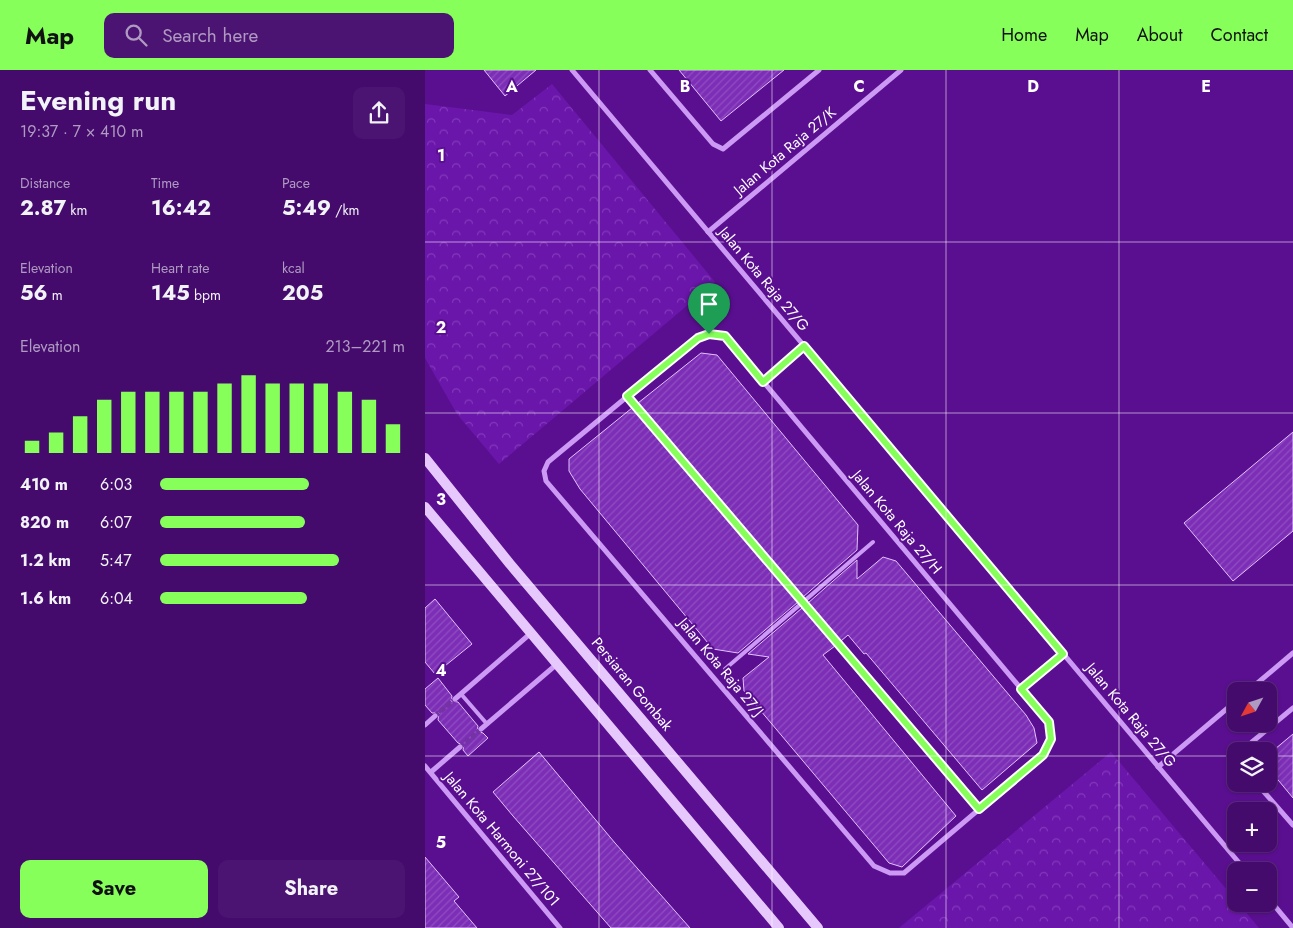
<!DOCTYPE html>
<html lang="en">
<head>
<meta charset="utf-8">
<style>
	:root { --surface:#440b6c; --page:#4b1472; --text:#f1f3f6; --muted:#af9bc2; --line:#5c2b7f; --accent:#87ff5b }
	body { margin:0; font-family:Jost,sans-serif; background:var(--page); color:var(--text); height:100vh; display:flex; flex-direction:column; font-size:19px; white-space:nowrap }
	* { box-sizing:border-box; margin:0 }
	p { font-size:16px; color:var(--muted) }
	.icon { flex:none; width:28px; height:28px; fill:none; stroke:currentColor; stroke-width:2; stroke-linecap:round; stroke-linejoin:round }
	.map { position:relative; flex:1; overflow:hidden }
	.panel { display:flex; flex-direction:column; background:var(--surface); width:425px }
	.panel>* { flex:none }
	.needle { width:32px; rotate:230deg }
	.buttons { position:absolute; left:802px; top:612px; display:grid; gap:10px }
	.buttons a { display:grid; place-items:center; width:50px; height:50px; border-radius:10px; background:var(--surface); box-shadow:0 1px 4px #0004,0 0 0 1px var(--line); font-size:25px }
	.pin { position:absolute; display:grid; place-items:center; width:42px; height:42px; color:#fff; margin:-51px -21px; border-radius:50% 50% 50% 0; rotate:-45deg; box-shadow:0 0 5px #0007 }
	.pin .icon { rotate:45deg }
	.round { display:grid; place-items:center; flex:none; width:52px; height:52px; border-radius:10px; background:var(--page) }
	.summary { display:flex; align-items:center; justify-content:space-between; height:85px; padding:0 20px }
	h1 { font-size:28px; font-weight:700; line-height:38px }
	.stats { display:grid; grid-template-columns:repeat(3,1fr); gap:8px; height:85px; padding:5px 20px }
	.stats div { display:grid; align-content:center }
	.stats b { font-size:21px; font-weight:700 }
	.stats small { font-size:14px; font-weight:400 }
	.stats p { font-size:14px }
	.chart { height:140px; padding:10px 20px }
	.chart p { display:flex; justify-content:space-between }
	.chart svg { width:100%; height:90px; margin-top:5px; stroke:var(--accent); stroke-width:6 }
	.button { display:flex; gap:10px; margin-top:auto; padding:10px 20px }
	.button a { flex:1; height:58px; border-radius:10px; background:var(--accent); color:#111; font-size:20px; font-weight:700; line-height:58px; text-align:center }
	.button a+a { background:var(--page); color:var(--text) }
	ul { padding:0 20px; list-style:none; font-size:16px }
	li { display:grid; grid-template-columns:80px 60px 1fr; align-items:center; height:38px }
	li i { height:12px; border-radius:6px; background:var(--accent) }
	header { display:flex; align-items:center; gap:30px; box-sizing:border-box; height:70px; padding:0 25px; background:var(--accent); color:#111 }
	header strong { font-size:24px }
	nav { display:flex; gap:28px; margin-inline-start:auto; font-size:18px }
	.search { width:350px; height:45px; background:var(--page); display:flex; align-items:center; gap:12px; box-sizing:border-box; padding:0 18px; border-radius:10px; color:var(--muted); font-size:19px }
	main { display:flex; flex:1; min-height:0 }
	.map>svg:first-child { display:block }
	.forest { fill:url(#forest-crowns) }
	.building { fill:url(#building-hatch); stroke:#e3c0fe }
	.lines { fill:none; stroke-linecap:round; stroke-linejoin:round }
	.minor-tunnel { stroke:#7333a1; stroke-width:5; stroke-dasharray:5 2.5; stroke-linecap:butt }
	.service { stroke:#cc99f4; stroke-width:4 }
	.minor { stroke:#cc99f4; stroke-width:5 }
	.secondary { stroke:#e7c8fd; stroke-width:10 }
	.route-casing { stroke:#fff; stroke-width:10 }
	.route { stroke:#87ff5b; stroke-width:6 }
	.grid { fill:none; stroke:#fff; stroke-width:1; stroke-opacity:0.55 }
	.labels { text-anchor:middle; stroke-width:4; stroke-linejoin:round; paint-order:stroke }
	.street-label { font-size:15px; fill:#fff; stroke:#5a0f90 }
	.grid-label { font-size:16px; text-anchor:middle; font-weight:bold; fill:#fff; stroke:#5a0f90; stroke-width:4; stroke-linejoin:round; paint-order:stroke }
</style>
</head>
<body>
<header>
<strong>Map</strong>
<div class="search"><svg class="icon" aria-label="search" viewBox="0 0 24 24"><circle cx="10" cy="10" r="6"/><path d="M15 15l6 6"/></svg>Search here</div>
<nav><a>Home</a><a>Map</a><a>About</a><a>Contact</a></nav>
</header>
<main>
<section class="panel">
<div class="summary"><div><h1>Evening run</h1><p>19:37 · 7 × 410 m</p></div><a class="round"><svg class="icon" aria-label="share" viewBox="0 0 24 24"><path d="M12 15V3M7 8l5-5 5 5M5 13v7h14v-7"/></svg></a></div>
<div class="stats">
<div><p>Distance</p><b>2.87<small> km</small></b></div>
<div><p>Time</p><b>16:42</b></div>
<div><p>Pace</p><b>5:49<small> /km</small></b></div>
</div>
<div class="stats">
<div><p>Elevation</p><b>56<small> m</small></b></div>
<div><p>Heart rate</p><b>145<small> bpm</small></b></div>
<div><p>kcal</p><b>205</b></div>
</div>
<div class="chart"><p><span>Elevation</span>213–221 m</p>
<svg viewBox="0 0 160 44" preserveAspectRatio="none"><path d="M5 44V38M15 44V34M25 44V26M35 44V18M45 44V14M55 44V14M65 44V14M75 44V14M85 44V10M95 44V6M105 44V10M115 44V10M125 44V10M135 44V14M145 44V18M155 44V30"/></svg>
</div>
<ul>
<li><b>410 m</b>6:03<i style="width:61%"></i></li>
<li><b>820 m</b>6:07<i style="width:59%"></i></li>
<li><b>1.2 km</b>5:47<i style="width:73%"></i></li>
<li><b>1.6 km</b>6:04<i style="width:60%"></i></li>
</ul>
<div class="button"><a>Save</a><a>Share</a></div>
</section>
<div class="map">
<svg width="868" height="858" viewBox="0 0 868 858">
	<defs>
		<pattern id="forest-crowns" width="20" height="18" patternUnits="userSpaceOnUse" patternTransform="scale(1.25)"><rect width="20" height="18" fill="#6b16ab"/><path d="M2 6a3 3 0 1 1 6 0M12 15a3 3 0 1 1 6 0" fill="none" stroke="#8139b8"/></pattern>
		<pattern id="building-hatch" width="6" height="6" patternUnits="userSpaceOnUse" patternTransform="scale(1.25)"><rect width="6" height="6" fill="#7c2eb6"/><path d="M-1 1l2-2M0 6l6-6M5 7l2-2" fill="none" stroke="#904dc1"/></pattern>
	</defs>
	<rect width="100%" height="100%" fill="#5a0f90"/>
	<!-- forest -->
	<g class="forest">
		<polygon points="127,14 290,212 74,394 32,344 0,288 0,34 87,45"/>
		<polygon points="686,682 834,858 474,858"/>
	</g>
	<!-- building -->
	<g class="building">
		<polygon points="59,0 111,0 80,26"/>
		<polygon points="254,0 359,0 296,51"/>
		<polygon points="276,283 292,285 433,455 432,480 378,527 213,333"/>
		<polygon points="207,338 373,532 313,583 288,579 155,419 144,401 144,389"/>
		<polygon points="868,362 868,461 808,511 759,453"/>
		<polygon points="458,487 471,491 601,645 609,658 612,673 557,720 441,583 439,584 423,565 416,571 383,533 432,490 432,509"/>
		<polygon points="10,529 47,574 10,604 0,592 0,538"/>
		<polygon points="377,538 410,576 398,585 531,746 477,797 464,793 319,621 318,608 344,587 323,584"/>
		<polygon points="13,608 27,626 26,631 33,632 53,656 52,661 58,663 63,668 43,686 38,680 39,675 33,673 13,650 14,643 7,643 0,635 0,619"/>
		<polygon points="868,664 868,728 844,699 844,684"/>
		<polygon points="114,682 190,773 265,858 186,858 88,746 68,722"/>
		<polygon points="0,787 34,827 29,831 52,858 0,858"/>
	</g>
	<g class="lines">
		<!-- minor-tunnel -->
		<g class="minor-tunnel">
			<polyline points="10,646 30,629"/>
			<polyline points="35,677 56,659"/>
		</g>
		<!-- service -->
		<g class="service">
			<polyline points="202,326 554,739"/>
			<polyline points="300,599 448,472"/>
			<polyline points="36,624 62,654"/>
		</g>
		<!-- minor -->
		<g class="minor">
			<polyline points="147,0 821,801"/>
			<polyline points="225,0 288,74 298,79 394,0"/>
			<polyline points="283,162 476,0"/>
			<polygon points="284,264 300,266 624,652 626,669 618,685 479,803 465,803 449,796 121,411 119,401 123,392 273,268"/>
			<polyline points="338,312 379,276"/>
			<polyline points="596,619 638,584"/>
			<polyline points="823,621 868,583"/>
			<polyline points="30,629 106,563"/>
			<polyline points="0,655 10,646"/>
			<polyline points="56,659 132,594"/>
			<polyline points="821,681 827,672 868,638"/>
			<polyline points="0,696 135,858"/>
			<polyline points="733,697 811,631"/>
			<polyline points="6,702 35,677"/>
			<polyline points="832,714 868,755"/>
			<polyline points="844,829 868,858"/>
		</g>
		<!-- secondary -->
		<g class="secondary">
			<polyline points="0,388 85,494 393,858"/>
			<polyline points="0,437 354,858"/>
		</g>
	</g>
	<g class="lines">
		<defs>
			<polygon id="route" points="284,264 300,266 338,312 379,276 638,584 596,619 624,652 626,669 618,685 554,739 202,326 273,268"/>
		</defs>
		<!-- route casing -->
		<use href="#route" class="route-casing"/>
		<!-- route -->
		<use href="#route" class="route"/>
	</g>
	<!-- grid -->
	<path class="grid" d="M 174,0 L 174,858M 347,0 L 347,858M 521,0 L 521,858M 694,0 L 694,858M 0,172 L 868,172M 0,343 L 868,343M 0,515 L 868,515M 0,686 L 811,686M 844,686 L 868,686"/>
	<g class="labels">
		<!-- street labels -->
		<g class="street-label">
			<text transform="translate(360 81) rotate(-40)" y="5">Jalan Kota Raja 27/K</text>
			<text transform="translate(339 209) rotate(50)" y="5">Jalan Kota Raja 27/G</text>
			<text transform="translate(472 452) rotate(50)" y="5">Jalan Kota Raja 27/H</text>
			<text transform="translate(296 597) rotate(50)" y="5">Jalan Kota Raja 27/J</text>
			<text transform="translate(207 614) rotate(50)" y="5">Persiaran Gombak</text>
			<text transform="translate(706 645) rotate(50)" y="5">Jalan Kota Raja 27/G</text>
			<text transform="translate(77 769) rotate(50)" y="5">Jalan Kota Harmoni 27/101</text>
		</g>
	</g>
	<g class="grid-label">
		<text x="87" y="22">A</text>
		<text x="260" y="22">B</text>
		<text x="434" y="22">C</text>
		<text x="608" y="22">D</text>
		<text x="781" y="22">E</text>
		<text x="16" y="91">1</text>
		<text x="16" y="263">2</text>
		<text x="16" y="435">3</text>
		<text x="16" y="606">4</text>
		<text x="16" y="778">5</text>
	</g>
</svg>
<div class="buttons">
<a><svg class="needle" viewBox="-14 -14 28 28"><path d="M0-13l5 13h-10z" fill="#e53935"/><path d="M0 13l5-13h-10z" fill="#af9bc2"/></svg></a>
<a><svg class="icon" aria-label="layers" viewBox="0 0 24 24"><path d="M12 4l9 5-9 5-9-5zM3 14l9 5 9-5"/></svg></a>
<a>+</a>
<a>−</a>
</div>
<div class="pin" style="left:284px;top:264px;background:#1e9e55"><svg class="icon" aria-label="arrive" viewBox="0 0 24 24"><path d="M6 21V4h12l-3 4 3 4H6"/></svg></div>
</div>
</main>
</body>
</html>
